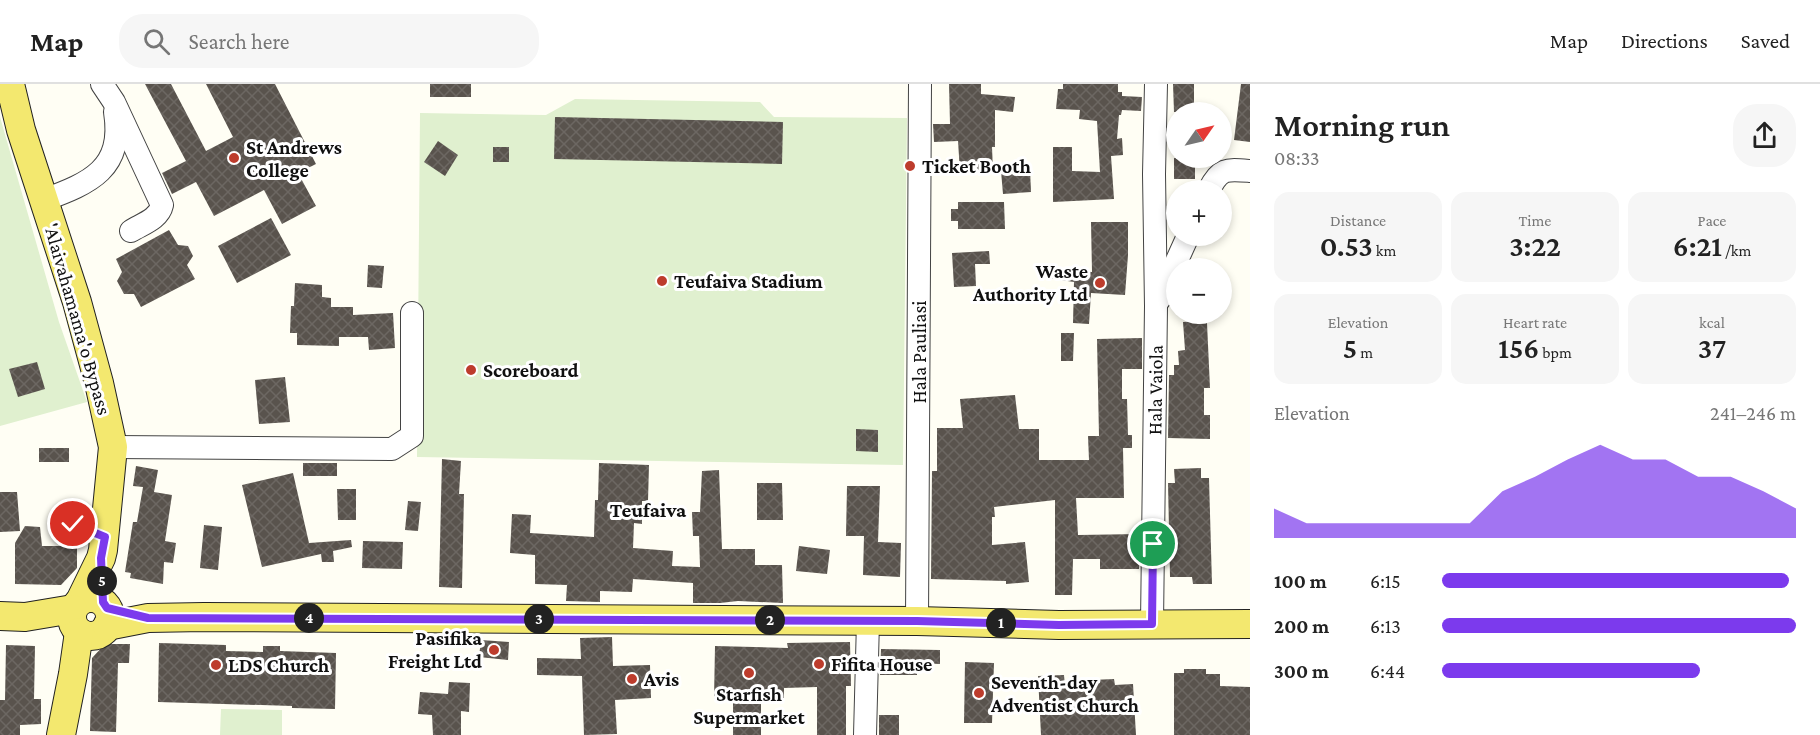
<!DOCTYPE html>
<html lang="en">
<head>
<meta charset="utf-8">
<style>
	:root { --surface:#fff; --page:#f6f6f6; --text:#222; --muted:#767676; --line:#e0e0e0; --accent:#7c3aed }
	body { margin:0; font-family:"Crimson Pro",serif; background:var(--page); color:var(--text); height:100vh; display:flex; flex-direction:column; font-size:22px; white-space:nowrap }
	* { box-sizing:border-box; margin:0 }
	p { font-size:20px; color:var(--muted) }
	.icon { flex:none; width:33px; height:33px; fill:none; stroke:currentColor; stroke-width:2; stroke-linecap:round; stroke-linejoin:round }
	.map { position:relative; flex:1; overflow:hidden }
	.details { display:flex; flex-direction:column; background:var(--surface); width:570px }
	.details>* { flex:none }
	.needle { width:39px; rotate:56deg }
	.fabs { position:absolute; left:1166px; top:18px; display:grid; gap:12px }
	.fabs a { display:grid; place-items:center; width:66px; height:66px; border-radius:50%; background:var(--surface); box-shadow:0 3px 9px #0003; font-size:30px }
	.pin { position:absolute; display:grid; place-items:center; width:51px; height:51px; color:#fff; margin:-26px; border:3px solid #fff; border-radius:50%; box-shadow:0 2px 6px #0007 }
	.km { position:absolute; width:30px; height:30px; margin:-15px; border-radius:50%; background:#222; color:#fff; font-size:16px; line-height:30px; text-align:center }
	.round { display:grid; place-items:center; flex:none; width:63px; height:63px; border-radius:24px; background:var(--page) }
	.summary { display:flex; align-items:center; justify-content:space-between; height:102px; padding:0 24px }
	h1 { font-size:33px; font-weight:600; line-height:45px }
	.stats { display:grid; grid-template-columns:repeat(3,1fr); gap:9px; height:102px; padding:6px 24px }
	.stats div { display:grid; align-content:center; border-radius:15px; background:var(--page); text-align:center }
	.stats b { font-size:30px; font-weight:600 }
	.stats small { font-size:16px; font-weight:400 }
	.stats p { font-size:16px }
	.chart { height:168px; padding:12px 24px }
	.chart p { display:flex; justify-content:space-between }
	.chart svg { width:100%; height:108px; margin-top:6px; fill:var(--accent); opacity:.7 }
	ul { padding:0 24px; list-style:none; font-size:20px }
	li { display:grid; grid-template-columns:96px 72px 1fr; align-items:center; height:45px }
	li i { height:15px; border-radius:8px; background:var(--accent) }
	header { display:flex; align-items:center; gap:36px; box-sizing:border-box; height:84px; padding:0 30px; background:var(--surface); border-bottom:2px solid var(--line) }
	header strong { font-size:28px }
	nav { display:flex; gap:33px; margin-inline-start:auto; font-size:21px }
	.search { width:420px; height:54px; background:var(--page); display:flex; align-items:center; gap:15px; box-sizing:border-box; padding:0 21px; border-radius:24px; color:var(--muted); font-size:22px }
	main { display:flex; flex:1; min-height:0 }
	.map>svg:first-child { display:block }
	.pitch { fill:#e0f0cf }
	.building { fill:url(#building-cross-hatch) }
	.lines { fill:none; stroke-linecap:round; stroke-linejoin:round }
	.minor-casing { stroke:#434343; stroke-width:24 }
	.major-casing { stroke:#212121; stroke-width:30 }
	.minor { stroke:#fff; stroke-width:22 }
	.major { stroke:#f3e86f; stroke-width:28 }
	.route-casing { stroke:#fff; stroke-width:12 }
	.route { stroke:#7c3aed; stroke-width:8 }
	.poi-dot { fill:#bd3c2c; stroke:#fff; stroke-width:2 }
	.labels { text-anchor:middle; stroke-width:6; stroke-linejoin:round; paint-order:stroke }
	.poi-label { font-size:20px; font-weight:bold; fill:#101010; stroke:#fff; text-anchor:start }
	.street-label { font-size:20px; fill:#101010; stroke:#fff }
	.neighbourhood-label { font-size:21px; font-weight:bold; fill:#101010; stroke:#fff }
</style>
</head>
<body>
<header>
<strong>Map</strong>
<div class="search"><svg class="icon" aria-label="search" viewBox="0 0 24 24"><circle cx="10" cy="10" r="6"/><path d="M15 15l6 6"/></svg>Search here</div>
<nav><a>Map</a><a>Directions</a><a>Saved</a></nav>
</header>
<main>
<div class="map">
<svg width="1250" height="651" viewBox="0 0 1250 651">
	<defs>
		<pattern id="building-cross-hatch" width="8" height="8" patternUnits="userSpaceOnUse" patternTransform="scale(1.5)"><rect width="8" height="8" fill="#59534d"/><path d="M0 0l8 8M0 8l8-8" fill="none" stroke="#6c6762"/></pattern>
	</defs>
	<rect width="100%" height="100%" fill="#fffef4"/>
	<!-- pitch -->
	<g class="pitch">
		<polygon points="575,15 760,18 774,33 907,34 903,381 417,373 420,29 546,31"/>
		<polygon points="0,33 59,238 87,318 0,342"/>
		<polygon points="221,625 282,626 282,651 220,651"/>
	</g>
	<!-- building -->
	<g class="building">
		<polygon points="145,0 171,0 206,67 233,53 206,0 275,0 316,80 298,89 316,122 282,140 264,106 214,132 196,98 172,110 162,89 186,77"/>
		<rect x="430" y="0" width="41" height="13"/>
		<polygon points="949,0 981,0 981,10 1015,13 1013,28 995,26 995,63 992,63 993,87 960,88 958,57 934,58 933,40 950,40"/>
		<polygon points="1063,0 1118,0 1118,8 1122,8 1122,12 1142,13 1141,27 1122,26 1121,31 1119,31 1117,55 1122,54 1123,71 1111,72 1114,115 1053,118 1053,63 1072,63 1072,87 1100,88 1097,37 1079,35 1080,26 1056,25 1058,5 1063,5"/>
		<polygon points="1173,0 1194,0 1194,28 1174,28"/>
		<polygon points="1241,0 1250,0 1250,58 1234,56"/>
		<polygon points="555,33 783,38 782,80 554,75"/>
		<polygon points="438,57 458,71 445,92 424,78"/>
		<rect x="493" y="63" width="16" height="15"/>
		<rect x="1174" y="74" width="21" height="21"/>
		<polygon points="1030,85 1031,108 1003,110 1001,87"/>
		<polygon points="958,118 1004,118 1005,145 958,145 958,137 951,137 951,125 958,125"/>
		<polygon points="271,134 291,171 237,199 218,162"/>
		<polygon points="1091,138 1128,138 1128,171 1125,211 1091,209 1089,240 1073,239 1074,198 1048,194 1049,185 1092,188"/>
		<polygon points="169,146 178,161 188,162 193,172 187,181 195,195 141,223 134,210 124,210 117,197 122,188 116,175"/>
		<polygon points="989,167 990,180 975,180 976,202 954,203 952,169"/>
		<polygon points="368,181 384,182 382,204 367,203"/>
		<polygon points="295,199 322,201 322,213 331,214 331,223 353,223 353,231 393,229 395,264 369,266 368,253 339,253 339,262 297,261 297,249 290,249 291,222 294,222"/>
		<polygon points="1197,237 1197,240 1207,239 1210,304 1204,304 1204,331 1210,331 1210,355 1168,354 1169,291 1174,291 1174,281 1179,281 1178,267 1185,266 1183,238"/>
		<polygon points="1061,249 1074,249 1073,277 1061,277"/>
		<polygon points="1142,254 1142,285 1122,285 1122,315 1127,315 1128,351 1132,351 1132,364 1123,364 1124,414 1076,414 1078,451 1140,450 1139,485 1100,485 1100,475 1073,475 1072,511 1055,511 1055,416 994,423 995,433 992,433 992,461 1025,458 1029,498 1006,500 1006,497 931,495 932,387 937,387 937,344 963,344 960,315 1015,311 1019,345 1039,345 1039,376 1089,376 1088,352 1099,352 1097,255"/>
		<polygon points="37,278 45,305 18,313 9,285"/>
		<polygon points="285,293 290,338 259,340 255,296"/>
		<polygon points="856,345 878,346 878,368 856,367"/>
		<rect x="39" y="364" width="30" height="14"/>
		<polygon points="442,375 461,377 459,410 464,410 462,504 439,503"/>
		<rect x="303" y="379" width="34" height="13"/>
		<polygon points="599,379 649,381 648,417 642,417 642,440 634,439 633,464 673,467 672,482 700,483 699,452 693,452 692,428 700,428 702,387 719,386 722,465 755,465 755,481 782,481 783,519 738,517 720,519 693,519 693,499 633,495 632,508 600,507 600,518 566,517 567,501 535,500 535,471 510,469 512,430 531,431 530,449 594,453 595,416 598,416"/>
		<polygon points="136,382 158,386 154,408 172,411 165,457 176,459 173,479 164,478 163,500 130,494 131,489 125,488 133,438 137,438 143,403 133,402"/>
		<polygon points="1201,384 1201,394 1209,394 1212,500 1193,500 1192,493 1170,493 1168,399 1175,399 1174,385"/>
		<polygon points="293,389 309,459 351,456 352,463 333,467 334,478 322,478 321,470 262,483 242,401"/>
		<polygon points="757,399 782,399 783,436 757,436"/>
		<polygon points="847,402 880,402 878,458 901,459 900,493 863,491 864,452 846,452"/>
		<polygon points="337,405 356,405 356,436 338,436"/>
		<polygon points="0,408 17,408 20,447 0,448"/>
		<polygon points="408,417 421,418 418,447 405,446"/>
		<polygon points="204,441 222,443 218,486 200,484"/>
		<polygon points="25,442 40,443 42,462 77,462 77,484 61,501 15,500 15,459"/>
		<polygon points="363,457 403,458 402,485 362,484"/>
		<polygon points="799,462 830,466 827,490 796,487"/>
		<polygon points="612,553 613,582 650,581 651,614 615,616 617,650 584,651 582,592 537,591 537,574 581,575 580,554"/>
		<polygon points="481,556 509,558 508,576 479,573"/>
		<polygon points="850,558 851,602 846,602 846,651 817,651 817,603 784,604 784,617 761,616 761,651 733,651 733,616 714,615 715,562 788,564 787,559"/>
		<polygon points="159,559 226,561 226,567 263,568 263,562 280,562 280,567 336,569 335,625 292,624 292,622 158,618"/>
		<polygon points="105,560 130,560 129,579 118,579 116,648 90,647 92,574"/>
		<polygon points="6,561 35,562 34,615 41,615 41,640 20,641 20,651 0,651 0,616 5,616"/>
		<polygon points="881,565 940,566 940,580 917,579 917,591 880,591"/>
		<polygon points="965,578 994,579 992,639 964,639"/>
		<polygon points="1184,585 1206,585 1206,590 1220,590 1220,602 1250,603 1250,651 1174,651 1174,589 1184,589"/>
		<polygon points="1064,591 1065,603 1092,601 1092,596 1114,595 1115,601 1133,600 1136,651 1041,651 1038,592"/>
		<polygon points="449,598 470,599 469,628 461,627 461,651 433,651 432,631 418,630 420,608 448,610"/>
		<rect x="879" y="631" width="20" height="20"/>
	</g>
	<g class="lines">
		<defs>
			<g id="minor">
				<path d="M 102,0 L 114,18 L 162,121 C 159,135 142,140 131,147"/>
				<path d="M 1209,106 C 1220,84 1226,85 1250,87"/>
				<path d="M 44,116 C 90,99 124,85 115,28"/>
				<polyline points="1159,216 1188,152"/>
				<polyline points="113,363 392,365 412,352 412,229"/>
				<polyline points="73,440 105,453"/>
				<polyline points="917,537 920,0"/>
				<polyline points="1152,539 1156,222 1154,90 1156,0"/>
				<polyline points="865,651 868,537"/>
			</g>
			<g id="major">
				<polyline points="10,0 21,46 77,218 99,299 113,363 103,466 101,474 80,517"/>
				<circle cx="91" cy="533" r="19"/>
				<polyline points="0,532 25,533 73,525"/>
				<polyline points="107,542 148,534 204,533 917,537 1059,541 1250,540"/>
				<polyline points="61,651 73,590 79,548"/>
			</g>
		</defs>
		<!-- minor casing -->
		<use href="#minor" class="minor-casing"/>
		<!-- major casing -->
		<use href="#major" class="major-casing"/>
		<!-- minor -->
		<use href="#minor" class="minor"/>
		<!-- major -->
		<use href="#major" class="major"/>
	</g>
	<g class="lines">
		<defs>
			<polyline id="route" points="73,440 105,453 101,474 103,518 107,524 148,534 917,537 1059,541 1152,540 1153,460"/>
		</defs>
		<!-- route casing -->
		<use href="#route" class="route-casing"/>
		<!-- route -->
		<use href="#route" class="route"/>
	</g>
	<!-- markers -->
	<g class="poi-dot">
		<circle cx="234" cy="74" r="6"/>
		<circle cx="910" cy="82" r="6"/>
		<circle cx="662" cy="197" r="6"/>
		<circle cx="1100" cy="199" r="6"/>
		<circle cx="471" cy="286" r="6"/>
		<circle cx="494" cy="566" r="6"/>
		<circle cx="819" cy="580" r="6"/>
		<circle cx="216" cy="581" r="6"/>
		<circle cx="749" cy="589" r="6"/>
		<circle cx="632" cy="595" r="6"/>
		<circle cx="979" cy="609" r="6"/>
	</g>
	<g class="labels">
		<!-- poi labels -->
		<g class="poi-label">
			<text x="246" y="70">St Andrews<tspan x="246" dy="23">College</tspan></text>
			<text x="922" y="89">Ticket Booth</text>
			<text x="1088" y="194" text-anchor="end">Waste<tspan x="1088" dy="23">Authority Ltd</tspan></text>
			<text x="674" y="204">Teufaiva Stadium</text>
			<text x="483" y="293">Scoreboard</text>
			<text x="482" y="561" text-anchor="end">Pasifika<tspan x="482" dy="23">Freight Ltd</tspan></text>
			<text x="831" y="587">Fifita House</text>
			<text x="228" y="588">LDS Church</text>
			<text x="644" y="602">Avis</text>
			<text x="991" y="605">Seventh-day<tspan x="991" dy="23">Adventist Church</tspan></text>
			<text x="749" y="617" text-anchor="middle">Starfish<tspan x="749" dy="23">Supermarket</tspan></text>
		</g>
		<!-- street labels -->
		<g class="street-label">
			<text transform="translate(78 235) rotate(74)" y="7">'Alaivahamama'o Bypass</text>
			<text transform="translate(919 268) rotate(-90)" y="7">Hala Pauliasi</text>
			<text transform="translate(1155 306) rotate(-89)" y="7">Hala Vaiola</text>
		</g>
		<!-- neighbourhood labels -->
		<g class="neighbourhood-label">
			<text x="648" y="433">Teufaiva</text>
		</g>
	</g>
</svg>
<div class="fabs">
<a><svg class="needle" viewBox="-14 -14 28 28"><path d="M0-13l5 13h-10z" fill="#e53935"/><path d="M0 13l5-13h-10z" fill="#767676"/></svg></a>
<a>+</a>
<a>−</a>
</div>
<div class="pin" style="left:1153px;top:460px;background:#1e9e55"><svg class="icon" aria-label="arrive" viewBox="0 0 24 24"><path d="M6 21V4h12l-3 4 3 4H6"/></svg></div>
<div class="pin" style="left:73px;top:440px;background:#d93025"><svg class="icon" aria-label="check" viewBox="0 0 24 24"><path d="M5 12l5 5 9-10"/></svg></div>
<b class="km" style="left:1001px;top:539px">1</b>
<b class="km" style="left:770px;top:536px">2</b>
<b class="km" style="left:539px;top:535px">3</b>
<b class="km" style="left:309px;top:534px">4</b>
<b class="km" style="left:102px;top:497px">5</b>
</div>
<section class="details">
<div class="summary"><div><h1>Morning run</h1><p>08:33</p></div><a class="round"><svg class="icon" aria-label="share" viewBox="0 0 24 24"><path d="M12 15V3M7 8l5-5 5 5M5 13v7h14v-7"/></svg></a></div>
<div class="stats">
<div><p>Distance</p><b>0.53<small> km</small></b></div>
<div><p>Time</p><b>3:22</b></div>
<div><p>Pace</p><b>6:21<small> /km</small></b></div>
</div>
<div class="stats">
<div><p>Elevation</p><b>5<small> m</small></b></div>
<div><p>Heart rate</p><b>156<small> bpm</small></b></div>
<div><p>kcal</p><b>37</b></div>
</div>
<div class="chart"><p><span>Elevation</span>241–246 m</p>
<svg viewBox="0 0 160 44" preserveAspectRatio="none"><path d="M0 44V32L10 38L20 38L30 38L40 38L50 38L60 38L70 25L80 19L90 12L100 6L110 12L120 12L130 19L140 19L150 25L160 32V44z"/></svg>
</div>
<ul>
<li><b>100 m</b>6:15<i style="width:98%"></i></li>
<li><b>200 m</b>6:13<i style="width:100%"></i></li>
<li><b>300 m</b>6:44<i style="width:73%"></i></li>
</ul>
</section>
</main>
</body>
</html>
